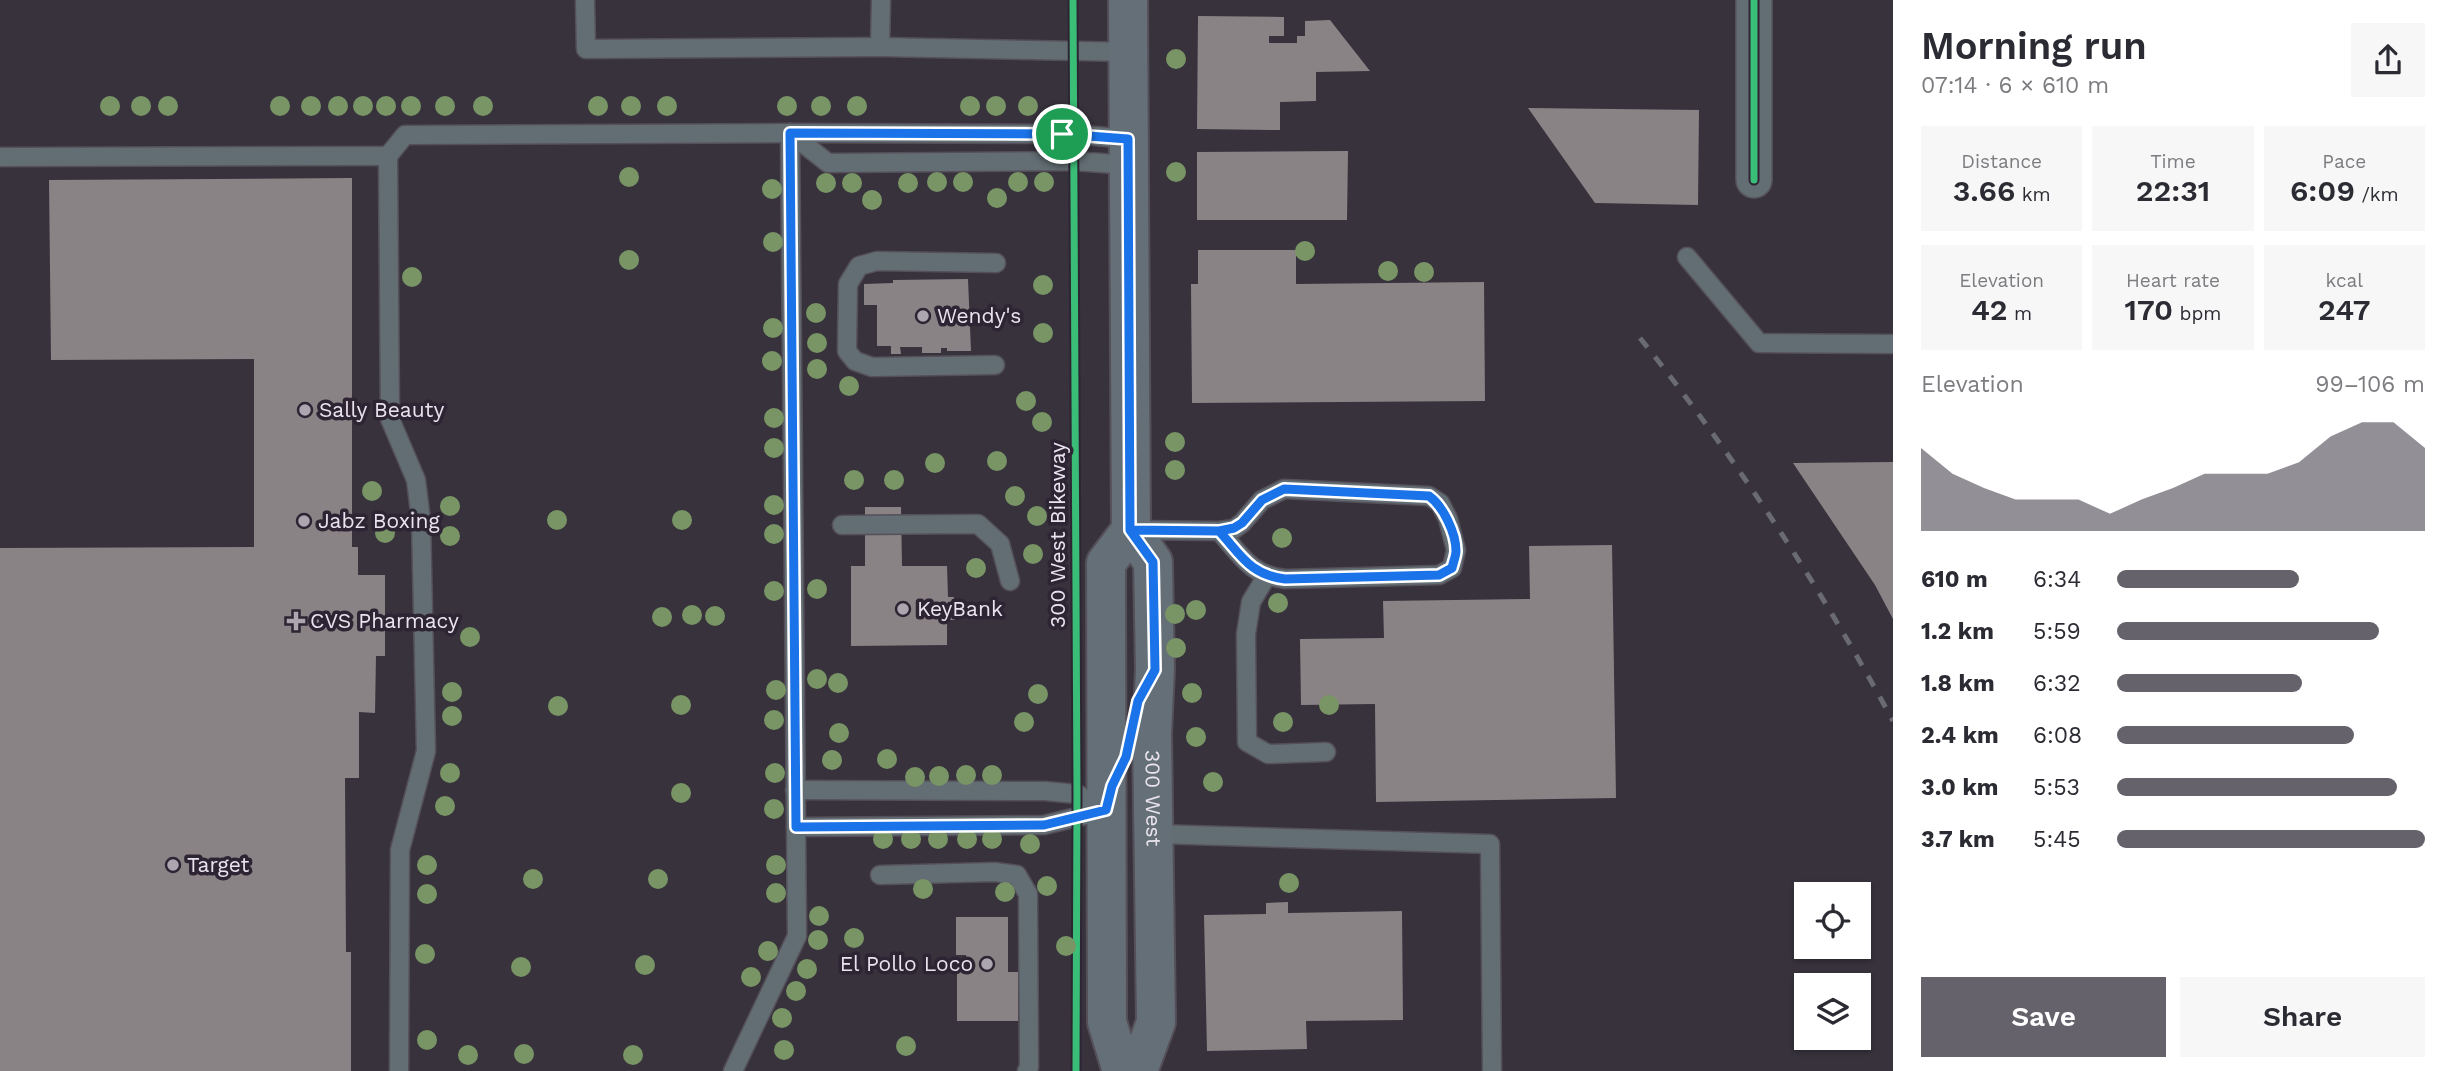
<!DOCTYPE html>
<html lang="en">
<head>
<meta charset="utf-8">
<style>
	:root { --surface:#fff; --page:#f7f7f7; --text:#2b2b33; --muted:#7c7c81; --accent:#65626b }
	body { margin:0; font-family:"Work Sans",sans-serif; background:var(--page); color:var(--text); height:100vh; display:flex; flex-direction:column; font-size:26px; white-space:nowrap }
	* { box-sizing:border-box; margin:0 }
	p { font-size:23px; color:var(--muted) }
	.icon { flex:none; width:38px; height:38px; fill:none; stroke:currentColor; stroke-width:2; stroke-linecap:round; stroke-linejoin:round }
	.map { position:relative; flex:1; overflow:hidden }
	.details { display:flex; flex-direction:column; background:var(--surface); width:560px }
	.details>* { flex:none }
	.controls { position:absolute; left:1794px; top:882px; display:grid; gap:14px }
	.controls a { display:grid; place-items:center; width:77px; height:77px; border-radius:0px; background:var(--surface); box-shadow:0 2px 5px #0004; font-size:35px }
	.pin { position:absolute; display:grid; place-items:center; width:60px; height:60px; color:#fff; margin:-30px; border:4px solid #fff; border-radius:50%; box-shadow:0 2px 7px #0007 }
	.round { display:grid; place-items:center; flex:none; width:74px; height:74px; border-radius:0px; background:var(--page) }
	.headline { display:flex; align-items:center; justify-content:space-between; height:119px; padding:0 28px }
	h1 { font-size:38px; font-weight:600; line-height:52px }
	.metrics { display:grid; grid-template-columns:repeat(3,1fr); gap:10px; height:119px; padding:7px 28px }
	.metrics div { display:grid; align-content:center; border-radius:0px; background:var(--page); text-align:center }
	.metrics b { font-size:30px; font-weight:600 }
	.metrics small { font-size:19px; font-weight:400 }
	.metrics p { font-size:19px }
	.chart { height:196px; padding:14px 28px }
	.chart p { display:flex; justify-content:space-between }
	.chart svg { width:100%; height:126px; margin-top:7px; fill:var(--accent); opacity:.7 }
	.action { display:flex; gap:14px; margin-top:auto; padding:14px 28px }
	.action a { flex:1; height:80px; border-radius:0px; background:var(--accent); color:#fff; font-size:28px; font-weight:600; line-height:80px; text-align:center }
	.action a+a { background:var(--page); color:var(--text) }
	ul { padding:0 28px; list-style:none; font-size:23px }
	li { display:grid; grid-template-columns:112px 84px 1fr; align-items:center; height:52px }
	li i { height:18px; border-radius:9px; background:var(--accent) }
	main { display:flex; flex:1; min-height:0 }
	.map>svg:first-child { display:block }
	.building { fill:#8a8386 }
	.lines { fill:none; stroke-linecap:round; stroke-linejoin:round }
	.lane-casing { stroke:#544f58; stroke-width:21 }
	.street-casing { stroke:#544f58; stroke-width:38 }
	.secondary-casing { stroke:#544f58; stroke-width:42 }
	.lane { stroke:#636e74; stroke-width:18 }
	.street { stroke:#636e74; stroke-width:35 }
	.secondary { stroke:#656f78; stroke-width:38 }
	.rail { stroke:#696a72; stroke-width:5; stroke-dasharray:12 12; stroke-linecap:butt }
	.cycleway-casing { stroke:#2e2534; stroke-width:11 }
	.cycleway { stroke:#3abd76; stroke-width:7 }
	.tree { fill:#799565 }
	.route-casing { stroke:#fff; stroke-width:14 }
	.route { stroke:#1a73e8; stroke-width:9 }
	.poi-dot { fill:#aba6b0; stroke:#2e2534; stroke-width:2.5 }
	.labels { text-anchor:middle; stroke-width:7; stroke-linejoin:round; paint-order:stroke }
	.poi-label { font-size:21px; fill:#eae4ee; stroke:#2e2534; text-anchor:start }
	.street-label { font-size:21px; fill:#eae4ee; stroke:#2e2534 }
</style>
</head>
<body>
<main>
<div class="map">
<svg width="1893" height="1071" viewBox="0 0 1893 1071">
	<rect width="100%" height="100%" fill="#37323c"/>
	<!-- building -->
	<g class="building">
		<polygon points="1198,16 1284,17 1284,36 1269,36 1269,43 1297,43 1297,36 1305,36 1305,21 1330,20 1370,71 1316,72 1316,101 1280,102 1280,130 1197,129"/>
		<polygon points="1528,108 1699,110 1698,205 1595,203"/>
		<polygon points="1348,151 1347,220 1197,220 1197,152"/>
		<polygon points="352,178 352,547 358,547 358,575 385,575 385,656 376,656 375,713 359,712 359,778 345,778 346,952 351,952 351,1071 0,1071 0,548 254,547 254,359 51,360 49,180"/>
		<polygon points="1198,250 1296,250 1296,284 1484,282 1485,401 1192,403 1191,284 1198,284"/>
		<polygon points="968,279 971,351 947,351 947,348 941,348 941,353 922,353 922,347 900,347 901,354 891,354 891,346 877,346 877,305 864,305 864,284 893,283 893,280"/>
		<polygon points="1893,462 1893,619 1875,585 1793,463"/>
		<polygon points="865,507 901,507 902,566 947,566 948,597 954,597 955,620 947,620 947,645 851,646 851,566 865,566"/>
		<polygon points="1612,545 1616,798 1376,802 1375,704 1301,705 1300,639 1384,638 1383,601 1530,599 1529,546"/>
		<polygon points="1288,902 1288,913 1402,911 1403,1020 1306,1021 1307,1049 1207,1051 1204,915 1266,914 1266,903"/>
		<polygon points="956,917 1008,917 1008,972 1018,972 1018,1021 957,1021 957,972 966,972 966,955 956,955"/>
	</g>
	<g class="lines">
		<defs>
			<g id="lane">
				<polyline points="585,0 586,49 880,47"/>
				<polyline points="881,0 880,47 1129,52"/>
				<polyline points="790,133 828,163 1074,161 1128,165"/>
				<polyline points="0,157 388,156"/>
				<polyline points="1687,257 1759,343 1893,344"/>
				<polyline points="995,365 872,367 855,361 847,351 848,284 859,266 877,261 996,263"/>
				<polyline points="842,525 978,524 1000,544 1010,581"/>
				<path d="M 1131,530 L 1219,531 L 1234,529 L 1242,523 L 1262,500 L 1284,489 L 1429,496 L 1440,503 L 1448,519 L 1456,550 L 1452,568 L 1439,575 L 1285,579 C 1250,575 1241,555 1219,531"/>
				<polyline points="1266,577 1251,602 1246,634 1247,742 1268,754 1326,752"/>
				<polyline points="795,790 1045,791 1077,794 1106,810"/>
				<polyline points="796,827 1044,825 1106,810"/>
				<polyline points="1155,834 1490,844 1492,1071"/>
				<polyline points="880,875 995,872 1017,875 1028,894 1029,1067 1027,1071"/>
				<polyline points="399,1071 400,850 426,751 421,520 416,480 390,419 388,156 405,135 790,133 1074,134 1128,139"/>
				<polyline points="733,1071 797,936 790,133"/>
			</g>
			<polyline id="street" points="1754,180 1754,0"/>
			<g id="secondary">
				<path id="s1" d="M 1128,0 L 1131,530 L 1153,562 L 1155,670 L 1152,733 L 1156,1022 L 1138,1071"/>
				<polyline points="1122,1071 1107,1022 1106,563 1131,530"/>
			</g>
		</defs>
		<!-- lane casing -->
		<use href="#lane" class="lane-casing"/>
		<!-- street casing -->
		<use href="#street" class="street-casing"/>
		<!-- secondary casing -->
		<use href="#secondary" class="secondary-casing"/>
		<!-- lane -->
		<use href="#lane" class="lane"/>
		<!-- street -->
		<use href="#street" class="street"/>
		<!-- secondary -->
		<use href="#secondary" class="secondary"/>
		<!-- rail -->
		<path class="rail" d="M 1640,338 C 1736,458 1820,586 1893,721"/>
		<defs>
			<g id="cycleway">
				<polyline points="1073,0 1077,794 1076,1071"/>
				<polyline points="1754,180 1754,0"/>
			</g>
		</defs>
		<!-- cycleway casing -->
		<use href="#cycleway" class="cycleway-casing"/>
		<!-- cycleway -->
		<use href="#cycleway" class="cycleway"/>
	</g>
	<!-- trees -->
	<g class="tree">
		<circle cx="1176" cy="59" r="10"/>
		<circle cx="110" cy="106" r="10"/>
		<circle cx="141" cy="106" r="10"/>
		<circle cx="168" cy="106" r="10"/>
		<circle cx="280" cy="106" r="10"/>
		<circle cx="311" cy="106" r="10"/>
		<circle cx="338" cy="106" r="10"/>
		<circle cx="363" cy="106" r="10"/>
		<circle cx="386" cy="106" r="10"/>
		<circle cx="411" cy="106" r="10"/>
		<circle cx="445" cy="106" r="10"/>
		<circle cx="483" cy="106" r="10"/>
		<circle cx="598" cy="106" r="10"/>
		<circle cx="631" cy="106" r="10"/>
		<circle cx="667" cy="106" r="10"/>
		<circle cx="787" cy="106" r="10"/>
		<circle cx="821" cy="106" r="10"/>
		<circle cx="857" cy="106" r="10"/>
		<circle cx="970" cy="106" r="10"/>
		<circle cx="996" cy="106" r="10"/>
		<circle cx="1028" cy="106" r="10"/>
		<circle cx="1176" cy="172" r="10"/>
		<circle cx="629" cy="177" r="10"/>
		<circle cx="937" cy="182" r="10"/>
		<circle cx="963" cy="182" r="10"/>
		<circle cx="1018" cy="182" r="10"/>
		<circle cx="1044" cy="182" r="10"/>
		<circle cx="826" cy="183" r="10"/>
		<circle cx="852" cy="183" r="10"/>
		<circle cx="908" cy="183" r="10"/>
		<circle cx="772" cy="189" r="10"/>
		<circle cx="997" cy="198" r="10"/>
		<circle cx="872" cy="200" r="10"/>
		<circle cx="773" cy="242" r="10"/>
		<circle cx="1305" cy="251" r="10"/>
		<circle cx="629" cy="260" r="10"/>
		<circle cx="1388" cy="271" r="10"/>
		<circle cx="1424" cy="272" r="10"/>
		<circle cx="412" cy="277" r="10"/>
		<circle cx="1043" cy="285" r="10"/>
		<circle cx="816" cy="313" r="10"/>
		<circle cx="773" cy="328" r="10"/>
		<circle cx="1043" cy="333" r="10"/>
		<circle cx="817" cy="343" r="10"/>
		<circle cx="772" cy="361" r="10"/>
		<circle cx="817" cy="369" r="10"/>
		<circle cx="849" cy="386" r="10"/>
		<circle cx="1026" cy="401" r="10"/>
		<circle cx="774" cy="418" r="10"/>
		<circle cx="1042" cy="422" r="10"/>
		<circle cx="1175" cy="442" r="10"/>
		<circle cx="774" cy="448" r="10"/>
		<circle cx="997" cy="461" r="10"/>
		<circle cx="935" cy="463" r="10"/>
		<circle cx="1175" cy="470" r="10"/>
		<circle cx="854" cy="480" r="10"/>
		<circle cx="894" cy="480" r="10"/>
		<circle cx="372" cy="491" r="10"/>
		<circle cx="1015" cy="496" r="10"/>
		<circle cx="774" cy="505" r="10"/>
		<circle cx="450" cy="506" r="10"/>
		<circle cx="1037" cy="516" r="10"/>
		<circle cx="557" cy="520" r="10"/>
		<circle cx="682" cy="520" r="10"/>
		<circle cx="385" cy="533" r="10"/>
		<circle cx="774" cy="534" r="10"/>
		<circle cx="450" cy="536" r="10"/>
		<circle cx="1282" cy="538" r="10"/>
		<circle cx="1033" cy="554" r="10"/>
		<circle cx="976" cy="568" r="10"/>
		<circle cx="817" cy="589" r="10"/>
		<circle cx="774" cy="591" r="10"/>
		<circle cx="1278" cy="603" r="10"/>
		<circle cx="1196" cy="610" r="10"/>
		<circle cx="1175" cy="614" r="10"/>
		<circle cx="692" cy="615" r="10"/>
		<circle cx="715" cy="616" r="10"/>
		<circle cx="662" cy="617" r="10"/>
		<circle cx="470" cy="637" r="10"/>
		<circle cx="1176" cy="648" r="10"/>
		<circle cx="817" cy="679" r="10"/>
		<circle cx="838" cy="683" r="10"/>
		<circle cx="776" cy="690" r="10"/>
		<circle cx="452" cy="692" r="10"/>
		<circle cx="1192" cy="693" r="10"/>
		<circle cx="1038" cy="694" r="10"/>
		<circle cx="681" cy="705" r="10"/>
		<circle cx="1329" cy="705" r="10"/>
		<circle cx="558" cy="706" r="10"/>
		<circle cx="452" cy="716" r="10"/>
		<circle cx="774" cy="720" r="10"/>
		<circle cx="1024" cy="722" r="10"/>
		<circle cx="1283" cy="722" r="10"/>
		<circle cx="839" cy="733" r="10"/>
		<circle cx="1196" cy="737" r="10"/>
		<circle cx="887" cy="759" r="10"/>
		<circle cx="832" cy="760" r="10"/>
		<circle cx="450" cy="773" r="10"/>
		<circle cx="775" cy="773" r="10"/>
		<circle cx="966" cy="775" r="10"/>
		<circle cx="992" cy="775" r="10"/>
		<circle cx="939" cy="776" r="10"/>
		<circle cx="915" cy="777" r="10"/>
		<circle cx="1213" cy="782" r="10"/>
		<circle cx="681" cy="793" r="10"/>
		<circle cx="445" cy="806" r="10"/>
		<circle cx="774" cy="809" r="10"/>
		<circle cx="883" cy="839" r="10"/>
		<circle cx="911" cy="839" r="10"/>
		<circle cx="938" cy="839" r="10"/>
		<circle cx="967" cy="839" r="10"/>
		<circle cx="992" cy="839" r="10"/>
		<circle cx="1030" cy="844" r="10"/>
		<circle cx="427" cy="865" r="10"/>
		<circle cx="776" cy="865" r="10"/>
		<circle cx="533" cy="879" r="10"/>
		<circle cx="658" cy="879" r="10"/>
		<circle cx="1289" cy="883" r="10"/>
		<circle cx="1047" cy="886" r="10"/>
		<circle cx="923" cy="889" r="10"/>
		<circle cx="1005" cy="892" r="10"/>
		<circle cx="776" cy="893" r="10"/>
		<circle cx="427" cy="894" r="10"/>
		<circle cx="819" cy="916" r="10"/>
		<circle cx="854" cy="938" r="10"/>
		<circle cx="818" cy="940" r="10"/>
		<circle cx="1066" cy="946" r="10"/>
		<circle cx="768" cy="951" r="10"/>
		<circle cx="425" cy="954" r="10"/>
		<circle cx="645" cy="965" r="10"/>
		<circle cx="521" cy="967" r="10"/>
		<circle cx="807" cy="969" r="10"/>
		<circle cx="751" cy="977" r="10"/>
		<circle cx="796" cy="991" r="10"/>
		<circle cx="782" cy="1018" r="10"/>
		<circle cx="427" cy="1040" r="10"/>
		<circle cx="906" cy="1046" r="10"/>
		<circle cx="784" cy="1050" r="10"/>
		<circle cx="524" cy="1054" r="10"/>
		<circle cx="468" cy="1055" r="10"/>
		<circle cx="633" cy="1055" r="10"/>
	</g>
	<g class="lines">
		<defs>
			<path id="route" d="M 1062,134 L 790,133 L 796,827 L 1044,825 L 1106,810 L 1112,786 L 1126,757 L 1138,701 L 1155,670 L 1153,562 L 1130,530 L 1219,531 L 1234,528 L 1242,523 L 1262,500 L 1284,489 L 1429,496 C 1443,506 1456,533 1456,551 C 1456,556 1453,563 1452,568 L 1439,575 L 1285,579 C 1250,575 1241,555 1219,531 L 1130,530 L 1128,139 L 1062,134"/>
		</defs>
		<!-- route casing -->
		<use href="#route" class="route-casing"/>
		<!-- route -->
		<use href="#route" class="route"/>
	</g>
	<!-- markers -->
	<g class="poi-dot">
		<circle cx="923" cy="316" r="7"/>
		<circle cx="305" cy="410" r="7"/>
		<circle cx="304" cy="521" r="7"/>
		<circle cx="903" cy="609" r="7"/>
		<path d="M292.5 610.5h7v7h7v7h-7v7h-7v-7h-7v-7h7z"/>
		<circle cx="173" cy="865" r="7"/>
		<circle cx="987" cy="964" r="7"/>
	</g>
	<g class="labels">
		<!-- poi labels -->
		<g class="poi-label">
			<text x="937" y="323">Wendy's</text>
			<text x="319" y="417">Sally Beauty</text>
			<text x="318" y="528">Jabz Boxing</text>
			<text x="917" y="616">KeyBank</text>
			<text x="310" y="628">CVS Pharmacy</text>
			<text x="187" y="872">Target</text>
			<text x="973" y="971" text-anchor="end">El Pollo Loco</text>
		</g>
		<!-- street labels -->
		<g class="street-label">
			<text transform="translate(1058 535) rotate(-90)" y="7">300 West Bikeway</text>
			<text dy="7" stroke="none"><textPath href="#s1" startOffset="805">300 West</textPath></text>
		</g>
	</g>
</svg>
<div class="controls">
<a><svg class="icon" aria-label="locate" viewBox="0 0 24 24"><circle cx="12" cy="12" r="6"/><path d="M12 2v4M12 18v4M2 12h4M18 12h4"/></svg></a>
<a><svg class="icon" aria-label="layers" viewBox="0 0 24 24"><path d="M12 4l9 5-9 5-9-5zM3 14l9 5 9-5"/></svg></a>
</div>
<div class="pin" style="left:1062px;top:134px;background:#1e9e55"><svg class="icon" aria-label="arrive" viewBox="0 0 24 24"><path d="M6 21V4h12l-3 4 3 4H6"/></svg></div>
</div>
<section class="details">
<div class="headline"><div><h1>Morning run</h1><p>07:14 · 6 × 610 m</p></div><a class="round"><svg class="icon" aria-label="share" viewBox="0 0 24 24"><path d="M12 15V3M7 8l5-5 5 5M5 13v7h14v-7"/></svg></a></div>
<div class="metrics">
<div><p>Distance</p><b>3.66<small> km</small></b></div>
<div><p>Time</p><b>22:31</b></div>
<div><p>Pace</p><b>6:09<small> /km</small></b></div>
</div>
<div class="metrics">
<div><p>Elevation</p><b>42<small> m</small></b></div>
<div><p>Heart rate</p><b>170<small> bpm</small></b></div>
<div><p>kcal</p><b>247</b></div>
</div>
<div class="chart"><p><span>Elevation</span>99–106 m</p>
<svg viewBox="0 0 160 44" preserveAspectRatio="none"><path d="M0 44V15L10 24L20 29L30 33L40 33L50 33L60 38L70 33L80 29L90 24L100 24L110 24L120 20L130 11L140 6L150 6L160 15V44z"/></svg>
</div>
<ul>
<li><b>610 m</b>6:34<i style="width:59%"></i></li>
<li><b>1.2 km</b>5:59<i style="width:85%"></i></li>
<li><b>1.8 km</b>6:32<i style="width:60%"></i></li>
<li><b>2.4 km</b>6:08<i style="width:77%"></i></li>
<li><b>3.0 km</b>5:53<i style="width:91%"></i></li>
<li><b>3.7 km</b>5:45<i style="width:100%"></i></li>
</ul>
<div class="action"><a>Save</a><a>Share</a></div>
</section>
</main>
</body>
</html>
